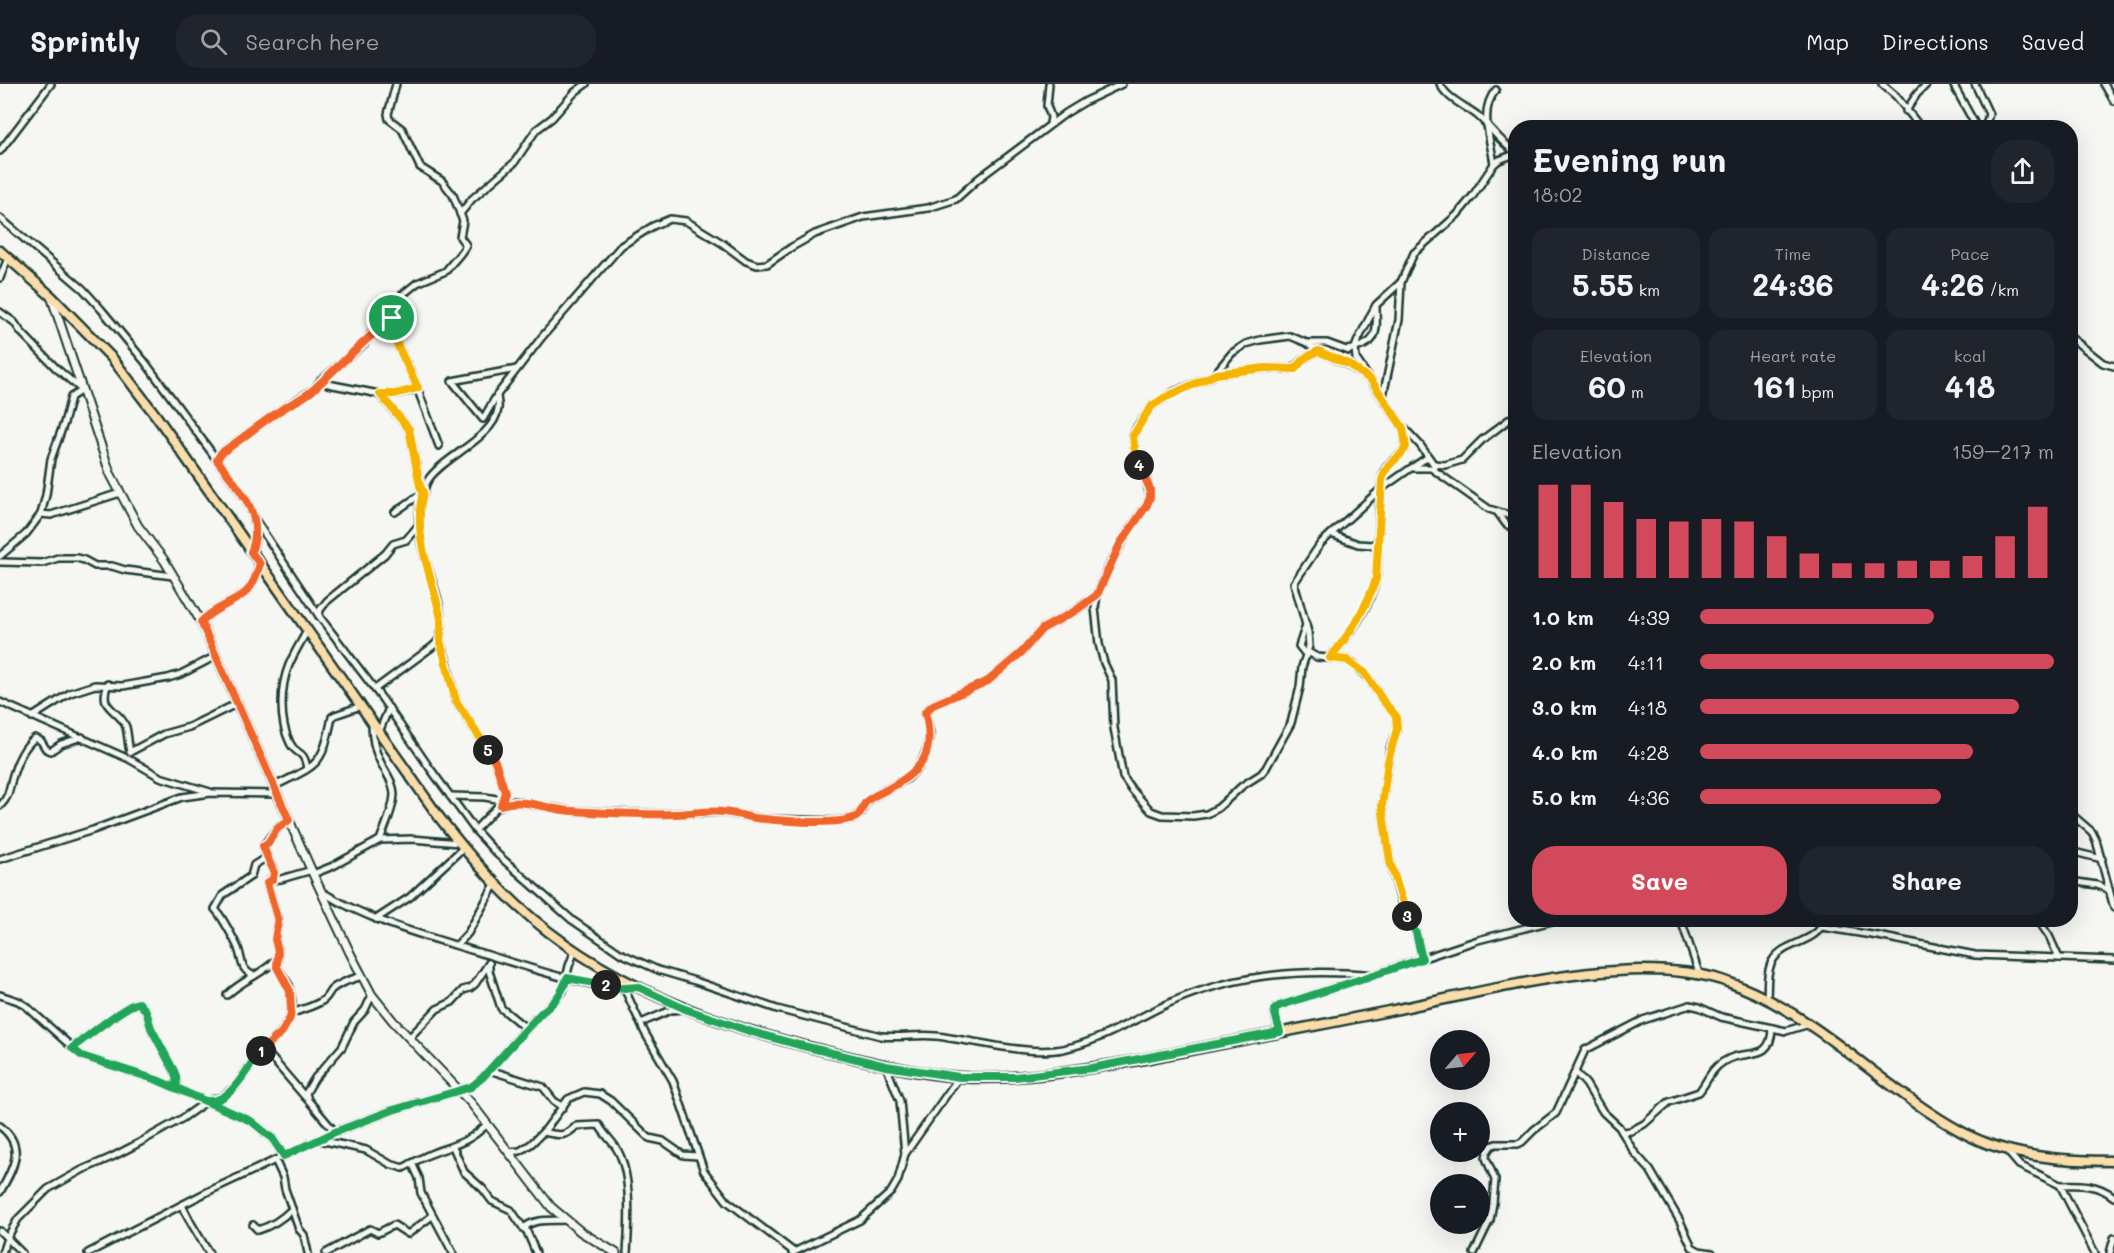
<!DOCTYPE html>
<html lang="en">
<head>
<meta charset="utf-8">
<style>
	:root { --surface:#171b24; --page:#20242c; --text:#f1f3f6; --muted:#9ea1a6; --line:#363941; --accent:#d1495b }
	body { margin:0; font-family:Mali,sans-serif; background:var(--page); color:var(--text); height:100vh; display:flex; flex-direction:column; font-size:22px; white-space:nowrap }
	* { box-sizing:border-box; margin:0 }
	p { font-size:20px; color:var(--muted) }
	.icon { flex:none; width:33px; height:33px; fill:none; stroke:currentColor; stroke-width:2; stroke-linecap:round; stroke-linejoin:round }
	.map { position:relative; flex:1; overflow:hidden }
	.sheet { position:absolute; left:1508px; top:36px; width:570px; height:807px; display:flex; flex-direction:column; background:var(--surface); border-radius:24px; box-shadow:0 6px 24px #0002 }
	.sheet>* { flex:none }
	.needle { width:39px; rotate:62deg }
	.tools { position:absolute; left:1430px; top:946px; display:grid; gap:12px }
	.tools a { display:grid; place-items:center; width:60px; height:60px; border-radius:50%; background:var(--surface); box-shadow:0 6px 24px #0002; font-size:30px }
	.pin { position:absolute; display:grid; place-items:center; width:51px; height:51px; color:#fff; margin:-26px; border:3px solid #fff; border-radius:50%; box-shadow:0 2px 6px #0007 }
	.km { position:absolute; width:30px; height:30px; margin:-15px; border-radius:50%; background:#222; color:#fff; font-size:16px; line-height:30px; text-align:center }
	.round { display:grid; place-items:center; flex:none; width:63px; height:63px; border-radius:24px; background:var(--page) }
	.headline { display:flex; align-items:center; justify-content:space-between; height:102px; padding:0 24px }
	h1 { font-size:33px; font-weight:800; line-height:45px }
	.metrics { display:grid; grid-template-columns:repeat(3,1fr); gap:9px; height:102px; padding:6px 24px }
	.metrics div { display:grid; align-content:center; border-radius:15px; background:var(--page); text-align:center }
	.metrics b { font-size:30px; font-weight:800 }
	.metrics small { font-size:16px; font-weight:400 }
	.metrics p { font-size:16px }
	.chart { height:168px; padding:12px 24px }
	.chart p { display:flex; justify-content:space-between }
	.chart svg { width:100%; height:108px; margin-top:6px; stroke:var(--accent); stroke-width:6 }
	.primary-button { display:flex; gap:12px; margin-top:auto; padding:12px 24px }
	.primary-button a { flex:1; height:69px; border-radius:24px; background:var(--accent); color:#fff; font-size:24px; font-weight:800; line-height:69px; text-align:center }
	.primary-button a+a { background:var(--page); color:var(--text) }
	ul { padding:0 24px; list-style:none; font-size:20px }
	li { display:grid; grid-template-columns:96px 72px 1fr; align-items:center; height:45px }
	li i { height:15px; border-radius:8px; background:var(--accent) }
	header { display:flex; align-items:center; gap:36px; box-sizing:border-box; height:84px; padding:0 30px; background:var(--surface); border-bottom:2px solid var(--line) }
	header strong { font-size:28px }
	nav { display:flex; gap:33px; margin-inline-start:auto; font-size:21px }
	.search { width:420px; height:54px; background:var(--page); display:flex; align-items:center; gap:15px; box-sizing:border-box; padding:0 21px; border-radius:24px; color:var(--muted); font-size:22px }
	.map>svg:first-child { display:block }
	.lines { fill:none; stroke-linecap:round; stroke-linejoin:round }
	.minor-casing { stroke:#1f3d34; stroke-width:10 }
	.tertiary-casing { stroke:#1f3d34; stroke-width:11 }
	.primary-casing { stroke:#1f3d34; stroke-width:13 }
	.minor { stroke:#f6f6f2; stroke-width:5 }
	.tertiary { stroke:#f6f6f2; stroke-width:7 }
	.primary { stroke:#faddab; stroke-width:8 }
	.split-1-casing { stroke:#fff; stroke-width:12 }
	.split-2-casing { stroke:#fff; stroke-width:12 }
	.split-3-casing { stroke:#fff; stroke-width:12 }
	.split-4-casing { stroke:#fff; stroke-width:12 }
	.split-5-casing { stroke:#fff; stroke-width:12 }
	.split-6-casing { stroke:#fff; stroke-width:12 }
	.split-1 { stroke:#f0652b; stroke-width:8 }
	.split-2 { stroke:#22a559; stroke-width:8 }
	.split-3 { stroke:#22a559; stroke-width:8 }
	.split-4 { stroke:#f5b400; stroke-width:8 }
	.split-5 { stroke:#f0652b; stroke-width:8 }
	.split-6 { stroke:#f5b400; stroke-width:8 }
</style>
</head>
<body>
<header>
<strong>Sprintly</strong>
<div class="search"><svg class="icon" aria-label="search" viewBox="0 0 24 24"><circle cx="10" cy="10" r="6"/><path d="M15 15l6 6"/></svg>Search here</div>
<nav><a>Map</a><a>Directions</a><a>Saved</a></nav>
</header>
<div class="map">
<svg width="2114" height="1169" viewBox="0 0 2114 1169">
	<rect width="100%" height="100%" fill="#f6f6f2"/>
	<filter id="ink" filterUnits="userSpaceOnUse"><feTurbulence type="fractalNoise" baseFrequency=".0167" numOctaves="2"/><feDisplacementMap in="SourceGraphic" scale="12" xChannelSelector="R" yChannelSelector="G"/><feConvolveMatrix kernelMatrix="1 2 1 2 8 2 1 2 1" color-interpolation-filters="sRGB"/></filter>
	<g filter="url(#ink)">
		<g class="lines">
			<defs>
				<g id="minor">
					<path d="M 396,0 L 388,30 L 389,35 L 402,45 L 420,83 L 442,97 L 453,111 L 463,137 L 460,153 L 466,161 C 461,171 452,178 446,187 L 417,199 L 392,219 L 394,254 L 413,293 L 439,362"/>
					<polyline points="1049,0 1047,22 1051,33 1050,40"/>
					<path d="M 1440,0 C 1447,15 1464,21 1477,31 C 1491,43 1498,56 1515,68"/>
					<polyline points="1882,0 1896,12 1921,44"/>
					<polyline points="1953,0 1977,44"/>
					<polyline points="1975,0 1989,30 1985,44"/>
					<polyline points="2104,0 2114,17"/>
					<polyline points="1906,27 1917,10 1927,0"/>
					<polyline points="0,67 51,0"/>
					<path d="M 1494,80 C 1491,57 1478,26 1496,6"/>
					<polyline points="460,130 472,115 514,79 536,46 552,34 575,8 586,0"/>
					<path d="M 0,134 L 83,205 L 101,225 L 145,278 L 245,414 C 255,432 259,447 252,467"/>
					<polyline points="0,194 8,174"/>
					<polyline points="0,228 14,238 21,248 56,284 82,306 71,313 64,339 51,375 46,411 41,430 26,450 0,472"/>
					<polyline points="2070,253 2103,279 2114,282"/>
					<polyline points="1307,259 1327,259 1349,267"/>
					<path d="M 1347,266 C 1378,260 1377,251 1376,223"/>
					<polyline points="1216,290 1265,284 1292,285 1305,274 1318,267"/>
					<polyline points="1371,296 1348,281 1318,267 1307,259 1290,252 1260,256 1246,260 1232,269 1213,292 1174,308 1152,322 1137,343 1133,352 1135,369 1147,397 1150,413 1147,421 1129,446 1111,478 1097,511 1095,524 1099,560 1104,579 1112,596 1114,644 1123,693 1132,706 1151,727 1162,731 1193,732 1207,730 1218,724 1242,702 1261,690 1266,684 1291,639 1300,603 1302,583 1309,562 1308,548 1294,499 1321,459 1381,405 1411,384 1431,384 1489,425 1515,433"/>
					<polyline points="320,297 364,260 372,249 392,234"/>
					<polyline points="379,310 395,310 418,305"/>
					<polyline points="497,311 483,335 452,297 517,285"/>
					<polyline points="1383,312 1399,236 1401,198"/>
					<polyline points="1405,345 1420,361 1435,382"/>
					<polyline points="217,376 221,369 279,327 314,305 320,297 328,300 379,310 409,345 420,402 424,408 395,428"/>
					<polyline points="1434,380 1445,381 1462,376 1482,356 1515,331"/>
					<polyline points="1413,383 1428,373"/>
					<polyline points="1498,429 1506,440 1515,445"/>
					<polyline points="41,430 51,431 120,409"/>
					<path d="M 256,437 L 319,532 L 383,616 L 429,683 L 475,746 L 497,770 L 572,836 L 620,869 L 658,886 L 695,897 L 777,925 L 881,952 C 900,954 918,950 936,952 C 973,956 1028,972 1063,965 C 1103,957 1139,932 1176,916 C 1240,889 1305,885 1374,891"/>
					<path d="M 1331,450 L 1358,460 L 1373,461 L 1378,456 C 1380,440 1378,394 1386,384 C 1391,376 1401,372 1406,363 L 1403,344 L 1356,275 L 1355,264 L 1358,256 L 1376,221 L 1401,198 L 1414,169 L 1457,131 L 1472,113 L 1494,80 L 1499,76 L 1515,70"/>
					<polyline points="0,478 42,479 58,474 77,474 84,476 95,482 112,482 125,486 173,492"/>
					<polyline points="319,532 320,526 327,517 385,470 393,460 406,456 418,442"/>
					<path d="M 201,538 C 215,522 237,519 248,506 C 255,498 257,489 259,480"/>
					<polyline points="1306,541 1299,562 1307,572"/>
					<polyline points="440,556 447,578 456,617 495,677 505,708 501,721"/>
					<polyline points="1308,568 1317,573 1347,576 1354,580 1369,595 1383,617 1396,632 1397,645 1390,665 1382,722 1390,778 1402,821 1416,849 1422,875"/>
					<path d="M 1330,574 C 1349,551 1370,524 1376,495 C 1378,483 1377,469 1378,456"/>
					<path d="M 108,600 C 97,626 120,625 126,643 C 128,651 128,660 130,668"/>
					<path d="M 375,605 L 432,563 C 437,559 441,555 441,548 C 445,508 412,467 420,422 C 422,414 424,403 428,396 C 444,372 494,354 498,325 C 499,321 497,315 497,311 L 542,253 L 621,162 L 653,142 L 670,135 L 686,137 L 722,159 L 746,177 L 757,181 L 767,180 L 792,163 L 815,150 L 863,133 L 928,124 L 956,115 L 978,95 L 1066,29 L 1086,17 L 1122,0"/>
					<polyline points="0,618 129,675 160,693 210,708"/>
					<polyline points="32,633 70,609 95,601 123,602 168,594 181,590 216,572"/>
					<path d="M 372,640 C 372,653 374,665 380,677 C 385,688 394,698 394,711 C 393,727 385,742 380,756"/>
					<polyline points="379,648 389,624"/>
					<polyline points="130,668 164,650 189,643 238,619"/>
					<path d="M 307,685 C 304,664 296,672 290,659 C 279,637 280,603 289,581 C 294,569 301,558 307,547"/>
					<path d="M 275,702 C 318,680 322,683 332,633 L 335,631 L 361,622"/>
					<polyline points="450,712 485,713 502,716"/>
					<path d="M 0,722 C 10,712 9,704 13,691 C 17,678 24,662 35,654 L 41,657 L 46,665 L 51,667 L 61,660 L 82,653"/>
					<polyline points="2070,729 2092,748 2096,756 2114,824"/>
					<polyline points="475,746 496,724 513,717 572,727 659,730 721,728 763,735 835,737 852,735 861,729 865,720 871,714 908,694 919,683 927,665 930,649 925,628 933,621 988,597 1022,568 1042,545 1075,527 1097,511"/>
					<polyline points="2070,767 2102,775"/>
					<polyline points="0,775 93,746 182,713 211,709 278,710"/>
					<polyline points="313,790 333,782 380,756 412,755 459,759"/>
					<polyline points="273,795 274,789 263,762 277,745 289,736"/>
					<polyline points="2070,797 2097,801 2109,806"/>
					<path d="M 322,808 C 371,838 426,852 481,869 C 529,883 586,905 637,904"/>
					<polyline points="376,835 410,813 463,764"/>
					<polyline points="1681,836 1700,892"/>
					<polyline points="2038,836 2049,852 2059,874"/>
					<polyline points="1822,843 1878,852 1975,871 2114,876"/>
					<polyline points="457,861 468,849 495,800"/>
					<polyline points="489,879 489,887 501,924 527,945"/>
					<path d="M 254,892 C 239,884 243,877 238,864 C 234,855 221,831 215,825 L 223,811 L 251,792 L 254,781 L 267,773"/>
					<polyline points="624,904 645,949 673,997 704,1087 727,1117 794,1168"/>
					<polyline points="0,911 18,917 26,922 82,972 157,996 251,1037 272,1054 284,1072"/>
					<path d="M 227,911 C 242,896 263,890 277,875"/>
					<path d="M 1767,914 C 1768,902 1766,887 1773,876 C 1784,857 1820,859 1823,836"/>
					<path d="M 291,930 C 301,925 313,923 322,917 C 327,914 328,910 331,906 C 338,899 352,895 362,892"/>
					<polyline points="641,939 671,926 684,925"/>
					<polyline points="1279,948 1274,926 1279,922 1478,856 1556,836"/>
					<polyline points="409,954 437,925 452,918 463,906 470,904 475,900 489,879"/>
					<path d="M 72,964 C 85,955 127,919 139,919 L 146,927 L 151,944 L 174,987 L 176,992 L 177,1004"/>
					<polyline points="264,965 306,1014"/>
					<polyline points="886,982 900,1017 905,1070"/>
					<polyline points="489,986 543,1003 554,1017 563,1023"/>
					<polyline points="1576,989 1586,1000 1603,1028 1619,1043 1634,1068 1650,1086 1680,1137 1692,1163 1699,1167 1712,1169"/>
					<path d="M 0,1042 C 26,1062 14,1084 0,1108"/>
					<polyline points="335,1048 308,1016 306,1009 315,994 342,963 354,938 365,926 372,911"/>
					<path d="M 543,1048 C 558,1051 565,1054 576,1042 L 599,1041 C 604,1051 613,1057 618,1067 C 632,1093 629,1140 627,1169"/>
					<path d="M 1622,1048 L 1631,1047 L 1644,1040 L 1669,1018 L 1699,1008 C 1707,998 1711,985 1723,978 C 1744,963 1771,981 1772,944"/>
					<path d="M 320,1056 L 366,1066 L 390,1080 L 403,1084 C 411,1080 419,1075 428,1071 C 452,1061 467,1060 486,1041"/>
					<polyline points="453,1063 464,1088 483,1105 492,1117 511,1126 524,1145"/>
					<polyline points="2007,1067 2019,1081 2060,1101 2095,1169"/>
					<polyline points="508,1068 520,1067 531,1060 546,1045 568,1015 584,1008 600,1010 611,1017 649,1054 663,1057 683,1071 698,1072"/>
					<polyline points="275,1076 283,1093 285,1105 299,1145 304,1151 308,1169"/>
					<polyline points="412,1079 419,1094 421,1109 453,1169"/>
					<path d="M 2060,1101 C 2080,1100 2098,1100 2114,1113"/>
					<polyline points="182,1121 191,1139 209,1169"/>
					<path d="M 253,1141 L 258,1146 C 272,1142 282,1135 292,1125"/>
					<polyline points="0,1147 22,1169"/>
					<polyline points="2,1169 7,1154 18,1135 48,1105 82,1086 112,1073 137,1060 183,1034 207,1017 222,1013 236,1002 255,974 282,947 290,934 292,918 289,901 277,883 278,868 275,855 278,837 267,799 270,796 281,795 312,786"/>
					<polyline points="88,1169 207,1108 335,1048 393,1026 471,1003 482,994 535,935 557,914 563,907 569,882 575,866"/>
					<polyline points="326,1169 370,1145 378,1149 394,1141 408,1150 432,1132"/>
					<path d="M 536,1169 L 525,1143 C 536,1134 551,1137 565,1136"/>
					<polyline points="792,1169 860,1136 891,1108 898,1096 905,1070 959,993"/>
					<polyline points="1474,1169 1490,1136 1493,1119 1495,1096 1486,1074 1487,1068 1491,1062 1496,1060 1518,1060 1522,1058 1534,1046 1556,1029 1585,966 1643,936 1690,921 1699,923 1721,933 1786,947 1809,940"/>
					<polyline points="2110,1169 2114,1154"/>
				</g>
				<polyline id="tertiary" points="51,212 110,389 138,442 164,476 201,538 313,790 350,869 372,911 393,937 471,1019 551,1123 581,1148 616,1169"/>
				<path id="primary" d="M 0,167 L 51,212 L 112,274 L 157,333 L 439,733 C 463,764 488,794 517,821 C 602,900 714,941 825,967 C 869,978 914,989 959,993 C 1019,997 1080,986 1139,976 C 1223,959 1306,944 1389,927 C 1485,908 1628,867 1722,896 C 1814,926 1879,1003 1962,1048 C 2007,1073 2064,1077 2114,1077"/>
			</defs>
			<!-- minor casing -->
			<use href="#minor" class="minor-casing"/>
			<!-- tertiary casing -->
			<use href="#tertiary" class="tertiary-casing"/>
			<!-- primary casing -->
			<use href="#primary" class="primary-casing"/>
			<!-- minor -->
			<use href="#minor" class="minor"/>
			<!-- tertiary -->
			<use href="#tertiary" class="tertiary"/>
			<!-- primary -->
			<use href="#primary" class="primary"/>
		</g>
	</g>
	<g class="lines" filter="url(#ink)">
		<defs>
			<path id="split-1" d="M 261,967 L 282,948 L 290,934 L 291,927 L 290,907 L 277,883 L 278,868 L 275,855 L 278,837 L 267,799 L 273,795 L 274,789 L 263,762 L 268,759 L 277,745 L 289,736 L 201,538 C 215,522 237,519 248,506 C 255,498 257,489 260,480 L 251,468 C 266,430 238,404 217,376 L 221,369 C 241,356 258,341 278,328 C 289,320 303,315 313,306 C 339,282 364,256 392,234"/>
			<path id="split-2" d="M 261,967 C 247,982 233,1019 207,1017 C 198,1016 186,1008 177,1004 L 176,992 L 174,987 L 151,944 L 146,927 L 139,919 C 127,919 85,955 72,964 L 82,972 L 157,996 L 251,1037 L 272,1054 L 284,1072 L 335,1048 L 393,1026 L 471,1003 L 482,994 L 541,929 C 554,919 562,910 567,894 L 606,901"/>
			<polyline id="split-3" points="606,901 624,904 638,903 685,925 752,948 799,961 886,982 959,993 1015,993 1092,984 1280,948 1274,926 1279,922 1422,875 1416,849 1407,832"/>
			<path id="split-4" d="M 1139,381 L 1135,369 L 1133,352 L 1145,332 L 1152,322 L 1164,314 L 1216,290 L 1265,284 L 1295,285 L 1305,274 L 1318,267 L 1348,280 L 1371,296 L 1403,344 L 1406,363 C 1397,378 1387,377 1382,396 L 1376,495 C 1366,525 1350,550 1330,574 L 1347,576 L 1365,589 L 1383,617 L 1396,632 L 1397,645 L 1388,677 L 1382,722 L 1390,778 L 1407,832"/>
			<path id="split-5" d="M 488,666 L 495,677 L 505,708 L 501,721 C 526,713 547,726 572,727 C 606,729 640,731 673,730 C 689,730 707,726 723,728 C 734,729 744,732 755,734 C 778,737 828,741 850,735 C 861,733 860,727 865,719 C 869,713 881,709 888,705 C 923,686 936,669 925,628 L 933,621 L 988,597 L 1022,568 L 1042,545 L 1075,527 L 1097,511 L 1120,460 L 1147,421 L 1150,413 L 1150,405 L 1139,381"/>
			<path id="split-6" d="M 392,234 L 394,254 L 418,304 L 395,310 L 380,310 L 409,345 L 420,402 L 423,408 C 412,452 432,492 441,535 L 441,549 L 440,556 L 456,617 L 488,666"/>
		</defs>
		<!-- split-1 casing -->
		<use href="#split-1" class="split-1-casing"/>
		<!-- split-2 casing -->
		<use href="#split-2" class="split-2-casing"/>
		<!-- split-3 casing -->
		<use href="#split-3" class="split-3-casing"/>
		<!-- split-4 casing -->
		<use href="#split-4" class="split-4-casing"/>
		<!-- split-5 casing -->
		<use href="#split-5" class="split-5-casing"/>
		<!-- split-6 casing -->
		<use href="#split-6" class="split-6-casing"/>
		<!-- split-1 -->
		<use href="#split-1" class="split-1"/>
		<!-- split-2 -->
		<use href="#split-2" class="split-2"/>
		<!-- split-3 -->
		<use href="#split-3" class="split-3"/>
		<!-- split-4 -->
		<use href="#split-4" class="split-4"/>
		<!-- split-5 -->
		<use href="#split-5" class="split-5"/>
		<!-- split-6 -->
		<use href="#split-6" class="split-6"/>
	</g>
</svg>
<div class="tools">
<a><svg class="needle" viewBox="-14 -14 28 28"><path d="M0-13l5 13h-10z" fill="#e53935"/><path d="M0 13l5-13h-10z" fill="#9ea1a6"/></svg></a>
<a>+</a>
<a>−</a>
</div>
<div class="pin" style="left:392px;top:234px;background:#1e9e55"><svg class="icon" aria-label="arrive" viewBox="0 0 24 24"><path d="M6 21V4h12l-3 4 3 4H6"/></svg></div>
<b class="km" style="left:261px;top:967px">1</b>
<b class="km" style="left:606px;top:901px">2</b>
<b class="km" style="left:1407px;top:832px">3</b>
<b class="km" style="left:1139px;top:381px">4</b>
<b class="km" style="left:488px;top:666px">5</b>
<section class="sheet">
<div class="headline"><div><h1>Evening run</h1><p>18:02</p></div><a class="round"><svg class="icon" aria-label="share" viewBox="0 0 24 24"><path d="M12 15V3M7 8l5-5 5 5M5 13v7h14v-7"/></svg></a></div>
<div class="metrics">
<div><p>Distance</p><b>5.55<small> km</small></b></div>
<div><p>Time</p><b>24:36</b></div>
<div><p>Pace</p><b>4:26<small> /km</small></b></div>
</div>
<div class="metrics">
<div><p>Elevation</p><b>60<small> m</small></b></div>
<div><p>Heart rate</p><b>161<small> bpm</small></b></div>
<div><p>kcal</p><b>418</b></div>
</div>
<div class="chart"><p><span>Elevation</span>159–217 m</p>
<svg viewBox="0 0 160 44" preserveAspectRatio="none"><path d="M5 44V6M15 44V6M25 44V13M35 44V20M45 44V21M55 44V20M65 44V21M75 44V27M85 44V34M95 44V38M105 44V38M115 44V37M125 44V37M135 44V35M145 44V27M155 44V15"/></svg>
</div>
<ul>
<li><b>1.0 km</b>4:39<i style="width:66%"></i></li>
<li><b>2.0 km</b>4:11<i style="width:100%"></i></li>
<li><b>3.0 km</b>4:18<i style="width:90%"></i></li>
<li><b>4.0 km</b>4:28<i style="width:77%"></i></li>
<li><b>5.0 km</b>4:36<i style="width:68%"></i></li>
</ul>
<div class="primary-button"><a>Save</a><a>Share</a></div>
</section>
</div>
</body>
</html>
